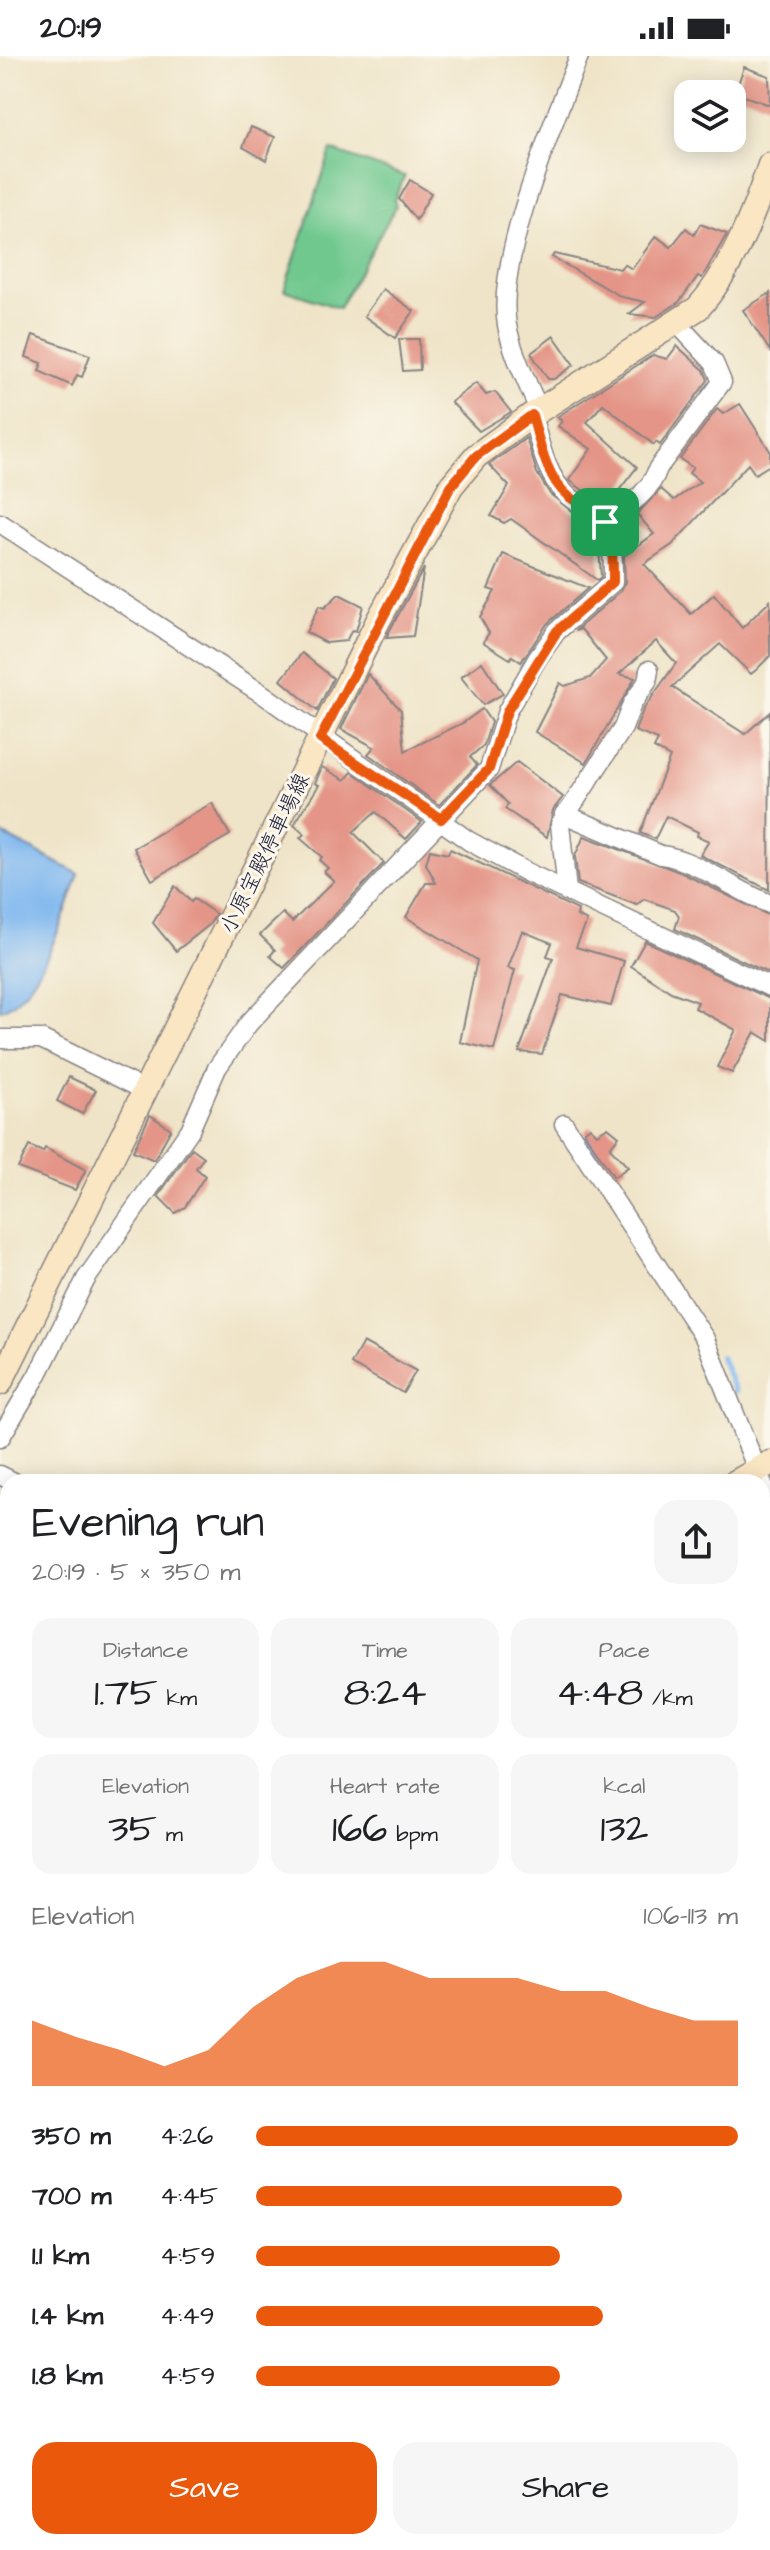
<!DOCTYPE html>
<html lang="en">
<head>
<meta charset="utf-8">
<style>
	:root { --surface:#fff; --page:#f6f6f6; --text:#202124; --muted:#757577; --accent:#ea580c }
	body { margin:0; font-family:"Architects Daughter","Klee One",sans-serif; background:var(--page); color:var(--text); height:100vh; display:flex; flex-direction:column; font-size:30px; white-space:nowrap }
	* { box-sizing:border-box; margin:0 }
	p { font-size:26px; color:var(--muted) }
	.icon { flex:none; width:44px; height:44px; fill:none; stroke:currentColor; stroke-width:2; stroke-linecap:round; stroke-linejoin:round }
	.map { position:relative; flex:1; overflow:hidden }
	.side { position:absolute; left:0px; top:1418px; width:770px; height:1076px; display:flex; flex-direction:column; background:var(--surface); border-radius:24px 24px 0 0; box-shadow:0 4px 20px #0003 }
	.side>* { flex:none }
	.fabs { position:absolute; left:674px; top:24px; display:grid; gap:16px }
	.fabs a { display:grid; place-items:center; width:72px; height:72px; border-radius:16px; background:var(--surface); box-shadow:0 4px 20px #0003; font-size:40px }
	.pin { position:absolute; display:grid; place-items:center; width:68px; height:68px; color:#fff; margin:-34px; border-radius:16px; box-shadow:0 4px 12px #0006 }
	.round { display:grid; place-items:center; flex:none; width:84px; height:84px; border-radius:24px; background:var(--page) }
	.head { display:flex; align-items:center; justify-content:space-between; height:136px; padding:0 32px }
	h1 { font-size:44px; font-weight:600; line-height:60px }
	.metrics { display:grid; grid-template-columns:repeat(3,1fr); gap:12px; height:136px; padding:8px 32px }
	.metrics div { display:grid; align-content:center; border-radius:20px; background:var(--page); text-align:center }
	.metrics b { font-size:40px; font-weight:600 }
	.metrics small { font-size:22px; font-weight:400 }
	.metrics p { font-size:22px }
	.chart { height:224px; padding:16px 32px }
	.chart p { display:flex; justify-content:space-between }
	.chart svg { width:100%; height:144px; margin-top:8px; fill:var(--accent); opacity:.7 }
	.primary-button { display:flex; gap:16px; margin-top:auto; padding:16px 32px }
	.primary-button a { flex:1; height:92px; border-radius:24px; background:var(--accent); color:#fff; font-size:32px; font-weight:600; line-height:92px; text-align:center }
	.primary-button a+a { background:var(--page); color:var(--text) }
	ul { padding:0 32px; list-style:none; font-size:26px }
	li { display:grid; grid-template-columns:128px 96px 1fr; align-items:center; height:60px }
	li i { height:20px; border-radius:10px; background:var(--accent) }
	.status { display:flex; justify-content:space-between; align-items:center; height:56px; padding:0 40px; background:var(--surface); direction:ltr }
	.status svg { height:22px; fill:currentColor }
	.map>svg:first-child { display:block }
	.green { fill:#6fc88e; stroke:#487564; stroke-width:2 }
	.water { fill:#7fb7ef; stroke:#506c95; stroke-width:2 }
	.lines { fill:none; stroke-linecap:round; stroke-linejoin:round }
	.stream { stroke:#7fb7ef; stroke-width:6 }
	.building { fill:#e49587 }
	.minor-casing { stroke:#888382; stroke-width:21 }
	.secondary-casing { stroke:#888382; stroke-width:27 }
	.minor { stroke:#fff; stroke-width:18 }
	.secondary { stroke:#fbe6c3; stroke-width:24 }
	.route-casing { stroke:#fff; stroke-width:16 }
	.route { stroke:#ea580c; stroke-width:10 }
	.labels { text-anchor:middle; stroke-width:6; stroke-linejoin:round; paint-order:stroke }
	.street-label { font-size:22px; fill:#22223b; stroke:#fbf7ec }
</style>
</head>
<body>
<div class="status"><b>20:19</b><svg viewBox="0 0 49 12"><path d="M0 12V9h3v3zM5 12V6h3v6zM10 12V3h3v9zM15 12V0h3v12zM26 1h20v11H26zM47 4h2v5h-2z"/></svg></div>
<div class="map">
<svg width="770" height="2494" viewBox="0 0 770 2494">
	<rect width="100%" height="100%" fill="#fbf7ec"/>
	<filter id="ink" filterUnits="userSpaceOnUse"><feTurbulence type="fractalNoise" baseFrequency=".0125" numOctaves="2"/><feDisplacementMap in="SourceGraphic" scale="16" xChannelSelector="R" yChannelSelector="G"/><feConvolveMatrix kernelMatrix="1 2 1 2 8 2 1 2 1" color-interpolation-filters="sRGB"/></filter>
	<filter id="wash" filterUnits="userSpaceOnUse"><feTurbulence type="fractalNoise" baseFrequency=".006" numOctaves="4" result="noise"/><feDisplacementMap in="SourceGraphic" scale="32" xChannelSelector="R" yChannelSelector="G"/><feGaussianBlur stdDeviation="1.8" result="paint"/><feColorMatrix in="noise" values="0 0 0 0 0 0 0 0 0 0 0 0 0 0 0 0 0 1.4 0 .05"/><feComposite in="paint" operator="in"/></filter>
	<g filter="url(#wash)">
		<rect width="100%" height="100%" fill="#efe4c8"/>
		<!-- green -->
		<polygon class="green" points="331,94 405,120 394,144 396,150 339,252 284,234"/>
		<!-- water -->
		<path class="water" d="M 0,777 L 79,818 C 66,854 39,944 0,954 Z"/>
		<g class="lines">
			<!-- stream -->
			<g class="stream">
				<polyline points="586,1083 634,1158"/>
				<polyline points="721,1301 735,1335"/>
				<polyline points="762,1739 770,1724"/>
				<polyline points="205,2494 212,2486"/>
			</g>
		</g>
		<g id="blocks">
			<!-- building -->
			<g class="building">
				<polygon points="744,11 769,20 770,49 735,37"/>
				<polygon points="251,71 275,81 266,104 243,91"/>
				<polygon points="410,124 431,137 416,164 399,143"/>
				<polygon points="700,168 727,178 702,222 698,220 679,246 656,261 629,258 645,246 622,241 552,201 554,198 620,213 624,208 632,213 656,180 671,191 686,172 694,179"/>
				<polygon points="383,233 414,255 395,282 364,260"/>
				<polygon points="770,237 770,295 743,254"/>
				<polygon points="33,279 90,299 82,321 77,319 72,330 39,315 42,307 26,301"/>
				<polygon points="554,280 574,309 554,323 548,323 531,297"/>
				<polygon points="399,283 419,283 420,314 403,315"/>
				<polygon points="677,290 704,314 708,324 660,389 656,386 654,389 603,348 587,366 637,411 606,451 569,424 591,393 558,370 562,365 557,361 653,299 667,303"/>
				<polygon points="476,327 486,339 495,336 511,356 479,375 451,346"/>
				<polygon points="740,348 770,395 770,409 755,418 748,408 672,489 644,508 691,558 714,538 742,572 770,545 770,600 756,614 751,618 720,588 672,631 745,678 770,656 769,834 700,799 709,785 697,780 698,776 666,760 655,783 640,777 670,701 654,692 658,684 635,675 643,654 676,607 656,585 619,618 635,622 586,707 535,676 560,627 565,630 590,622 606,604 581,573 575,575 621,535 625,526 624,500 654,478 637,458 661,433 674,444 700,426 689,417 693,412 680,403 717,353 723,358"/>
				<polygon points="526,382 537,417 550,438 592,471 582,485 593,495 599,492 601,521 597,524 511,463 504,467 491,460 509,430 489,409"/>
				<polygon points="503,498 588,532 547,568 521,606 512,600 510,603 483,586 489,577 480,561 495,535 488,533"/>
				<polygon points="424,512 413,580 386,582 390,574"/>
				<polygon points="339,538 363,550 356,575 352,574 346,585 326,587 306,576 319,550 324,552"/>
				<polygon points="302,597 333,622 317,655 281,624"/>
				<polygon points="482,606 503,638 483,649 461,621"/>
				<polygon points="368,618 401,654 405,695 463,667 482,653 491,666 484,689 470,701 477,709 439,749 368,698 374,691 341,673"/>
				<polygon points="517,706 563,741 553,754 547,781 505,753 508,748 490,729"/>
				<polygon points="322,711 345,724 352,716 422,766 406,783 376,756 353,776 384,807 284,912 270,900 275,894 260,879 283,857 292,866 334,825 324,816 328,812 319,804 322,801 300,782 304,778 294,769 319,729 315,727"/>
				<polygon points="212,747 230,779 152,824 134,792"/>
				<polygon points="584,780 682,817 770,860 770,918 675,873 679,860 675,854 644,843 637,849 578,827 575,800"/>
				<polygon points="450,793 578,854 577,860 587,865 576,891 624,905 611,950 562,939 542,998 519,996 553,902 547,900 552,887 522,875 508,912 515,914 494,994 460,986 477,904 406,861 426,827 436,827 426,808 430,794 448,798"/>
				<polygon points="175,830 191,846 194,843 216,858 209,869 176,895 153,867"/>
				<polygon points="645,885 770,943 770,985 755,976 732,1017 717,1011 736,974 695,952 698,946 671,936 631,910"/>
				<polygon points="69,1021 96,1034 82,1058 57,1045"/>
				<polygon points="150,1059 171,1073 154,1104 133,1095"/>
				<polygon points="590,1071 597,1078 608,1071 619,1080 610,1092 628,1111 614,1121 584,1076"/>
				<polygon points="29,1090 43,1096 45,1092 86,1114 75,1134 18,1112"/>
				<polygon points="192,1092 204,1101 196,1112 205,1120 185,1151 175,1157 158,1140"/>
				<polygon points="363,1286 416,1315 403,1337 351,1308"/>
			</g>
		</g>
	</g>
	<g filter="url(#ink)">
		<use href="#blocks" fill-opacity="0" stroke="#888382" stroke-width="2"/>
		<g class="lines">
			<defs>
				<g id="minor">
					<path d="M 539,354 C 528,328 512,297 507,269 C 495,203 555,65 579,0"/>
					<path d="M 605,466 C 626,451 650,438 658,412 L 722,326 L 714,307 L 676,266"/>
					<polyline points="0,467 264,639 469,785 526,816 770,931"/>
					<path d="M 564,758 L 661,799 C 692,802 737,835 770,848"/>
					<polyline points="567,835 560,768 623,672 632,648 647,626 649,614"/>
					<polyline points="0,983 41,983 146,1035"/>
					<polyline points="564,1068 705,1283 770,1446"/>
					<path d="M 0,1382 L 37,1320 L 86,1223 L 190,1074 L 217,1012 L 249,967 L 489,713 L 507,655 L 537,603 L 557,575 L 613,526 C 613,501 614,473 594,456 C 586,449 574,446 567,439 C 546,421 539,384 532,359"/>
					<polyline points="0,1419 14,1426"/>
					<polyline points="0,1716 8,1729"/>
					<polyline points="762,1762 770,1748"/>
					<polyline points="762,2091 770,2096"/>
					<polyline points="762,2204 770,2194"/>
					<polyline points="0,2348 8,2339"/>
					<polyline points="0,2430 8,2437"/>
					<polyline points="65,2486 75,2494"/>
					<polyline points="698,2486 707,2494"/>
					<polyline points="520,2494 527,2486"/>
				</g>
				<g id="secondary">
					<path d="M 0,1327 L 377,567 L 451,430 L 476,400 L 532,359 L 698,252 C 732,214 754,157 770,109"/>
					<polyline points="736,1426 770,1407"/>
					<polyline points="0,1883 8,1879"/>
				</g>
			</defs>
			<!-- minor casing -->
			<use href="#minor" class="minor-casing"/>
			<!-- secondary casing -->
			<use href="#secondary" class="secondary-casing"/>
			<!-- minor -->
			<use href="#minor" class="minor"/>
			<!-- secondary -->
			<use href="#secondary" class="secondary"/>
		</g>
	</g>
	<g class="lines" filter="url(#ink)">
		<defs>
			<path id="route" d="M 532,359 C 539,384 546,421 567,439 C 574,446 586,449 594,456 C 614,473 613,501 613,526 L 557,575 L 507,655 L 489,713 L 441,763 L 320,683 L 451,430 L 476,400 Z"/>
		</defs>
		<!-- route casing -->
		<use href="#route" class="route-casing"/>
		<!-- route -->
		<use href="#route" class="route"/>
	</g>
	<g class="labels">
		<!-- street labels -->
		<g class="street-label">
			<text transform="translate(264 797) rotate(-64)" y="8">小原宝殿停車場線</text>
		</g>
	</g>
</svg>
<div class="fabs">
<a><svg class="icon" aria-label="layers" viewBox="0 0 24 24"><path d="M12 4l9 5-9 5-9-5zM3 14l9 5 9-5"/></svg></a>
</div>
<div class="pin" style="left:605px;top:466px;background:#1e9e55"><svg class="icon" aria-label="arrive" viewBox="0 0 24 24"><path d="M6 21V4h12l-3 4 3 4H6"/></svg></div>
<section class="side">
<div class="head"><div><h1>Evening run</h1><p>20:19 · 5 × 350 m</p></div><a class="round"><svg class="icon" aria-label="share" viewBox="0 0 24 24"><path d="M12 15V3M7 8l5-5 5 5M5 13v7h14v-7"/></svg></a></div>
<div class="metrics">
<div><p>Distance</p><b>1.75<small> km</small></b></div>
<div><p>Time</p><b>8:24</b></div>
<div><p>Pace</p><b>4:48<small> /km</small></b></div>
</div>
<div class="metrics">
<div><p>Elevation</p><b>35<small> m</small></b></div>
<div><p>Heart rate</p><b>166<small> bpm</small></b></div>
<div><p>kcal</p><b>132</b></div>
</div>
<div class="chart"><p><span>Elevation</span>106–113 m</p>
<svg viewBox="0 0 160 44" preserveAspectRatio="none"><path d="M0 44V24L10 29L20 33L30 38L40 33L50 20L60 11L70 6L80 6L90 11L100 11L110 11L120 15L130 15L140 20L150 24L160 24V44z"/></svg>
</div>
<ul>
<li><b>350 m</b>4:26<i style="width:100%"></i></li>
<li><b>700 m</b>4:45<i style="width:76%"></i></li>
<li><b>1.1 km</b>4:59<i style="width:63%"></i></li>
<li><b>1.4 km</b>4:49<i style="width:72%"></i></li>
<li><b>1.8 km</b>4:59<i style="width:63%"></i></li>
</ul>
<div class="primary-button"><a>Save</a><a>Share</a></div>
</section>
</div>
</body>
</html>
